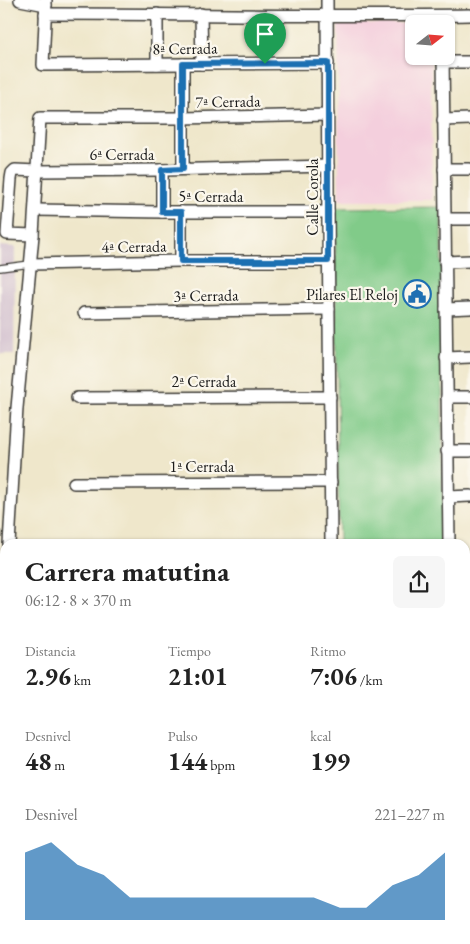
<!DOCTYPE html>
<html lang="es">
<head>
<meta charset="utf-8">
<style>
	:root { --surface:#fff; --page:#f6f6f6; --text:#222; --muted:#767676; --accent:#1f6fb2 }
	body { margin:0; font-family:"EB Garamond",serif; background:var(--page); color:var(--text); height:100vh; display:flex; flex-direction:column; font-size:19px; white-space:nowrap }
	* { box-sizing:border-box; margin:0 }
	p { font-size:16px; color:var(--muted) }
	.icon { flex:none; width:28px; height:28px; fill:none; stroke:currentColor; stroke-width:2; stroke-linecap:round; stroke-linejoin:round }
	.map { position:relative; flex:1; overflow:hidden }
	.panel { position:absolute; left:0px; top:539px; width:470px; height:406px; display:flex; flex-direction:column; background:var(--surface); border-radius:15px 15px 0 0; box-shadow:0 1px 4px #0004 }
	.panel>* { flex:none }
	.needle { width:32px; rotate:73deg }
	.controls { position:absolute; left:405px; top:15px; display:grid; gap:10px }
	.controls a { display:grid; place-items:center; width:50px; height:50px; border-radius:8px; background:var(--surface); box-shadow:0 1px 4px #0004; font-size:25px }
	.pin { position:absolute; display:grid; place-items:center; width:42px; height:42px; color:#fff; margin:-51px -21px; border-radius:50% 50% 50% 0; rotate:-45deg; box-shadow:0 0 5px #0007 }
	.pin .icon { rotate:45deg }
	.round { display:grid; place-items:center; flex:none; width:52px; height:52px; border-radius:8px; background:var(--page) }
	.headline { display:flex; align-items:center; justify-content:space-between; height:85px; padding:0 25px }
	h1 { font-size:28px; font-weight:700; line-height:38px }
	.metrics { display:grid; grid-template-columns:repeat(3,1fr); gap:8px; height:85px; padding:5px 25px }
	.metrics div { display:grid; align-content:center }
	.metrics b { font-size:25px; font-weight:700 }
	.metrics small { font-size:14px; font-weight:400 }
	.metrics p { font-size:14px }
	.chart { height:140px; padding:10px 25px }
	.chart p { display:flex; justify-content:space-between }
	.chart svg { width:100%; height:90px; margin-top:5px; fill:var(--accent); opacity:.7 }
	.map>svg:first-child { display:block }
	.built { fill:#f4cfdd }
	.industrial { fill:#d0bdcd }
	.green { fill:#81cb89; stroke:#4e7452 }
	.forest { fill:#68af75; stroke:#426648 }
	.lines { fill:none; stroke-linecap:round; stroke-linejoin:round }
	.lane-casing { stroke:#3c3a36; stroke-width:8 }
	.street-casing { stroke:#3c3a36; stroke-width:14 }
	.secondary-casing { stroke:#3c3a36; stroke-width:19 }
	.highway-casing { stroke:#3c3a36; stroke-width:24 }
	.lane { stroke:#fff; stroke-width:5.5 }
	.street { stroke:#fff; stroke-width:11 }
	.secondary { stroke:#fce6c4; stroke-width:16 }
	.highway { stroke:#f7c06c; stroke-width:21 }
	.tram { stroke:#1c1c1c; stroke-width:1 }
	.route-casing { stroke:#fff; stroke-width:10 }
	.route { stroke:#1f6fb2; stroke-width:6 }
	.labels { text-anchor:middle; stroke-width:4.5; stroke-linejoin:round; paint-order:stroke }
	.street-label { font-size:16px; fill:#1c1c1c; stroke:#fbf7ec }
	.poi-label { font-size:16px; fill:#1c1c1c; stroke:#fbf7ec; text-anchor:end }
</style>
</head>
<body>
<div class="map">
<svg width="470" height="944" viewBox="0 0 470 944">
	<rect width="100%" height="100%" fill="#fbf7ec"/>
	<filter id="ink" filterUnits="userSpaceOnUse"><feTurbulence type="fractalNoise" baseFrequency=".02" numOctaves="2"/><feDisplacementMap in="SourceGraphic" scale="10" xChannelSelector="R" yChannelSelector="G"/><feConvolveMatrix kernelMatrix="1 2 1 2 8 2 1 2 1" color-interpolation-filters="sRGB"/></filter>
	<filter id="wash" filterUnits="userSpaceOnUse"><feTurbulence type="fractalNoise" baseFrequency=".0096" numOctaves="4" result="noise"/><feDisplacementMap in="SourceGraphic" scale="20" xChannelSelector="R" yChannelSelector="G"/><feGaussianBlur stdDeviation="1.12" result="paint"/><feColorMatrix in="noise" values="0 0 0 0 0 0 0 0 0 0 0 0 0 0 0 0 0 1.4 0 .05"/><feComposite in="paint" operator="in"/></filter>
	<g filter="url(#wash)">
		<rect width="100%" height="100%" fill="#efe7cb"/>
		<!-- built -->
		<g class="built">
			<polygon points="431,23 414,24 414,56 431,56 432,200 339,200 338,24"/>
			<polygon points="190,940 276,940 276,944 191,944"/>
		</g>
		<!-- industrial -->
		<polygon class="industrial" points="0,246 15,247 14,354 0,354"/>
		<!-- green -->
		<polygon class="green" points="441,207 443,544 339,544 335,208"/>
		<!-- forest -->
		<g class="forest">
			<rect x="0" y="817" width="5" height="42"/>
			<rect x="465" y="822" width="5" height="42"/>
		</g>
	</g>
	<g filter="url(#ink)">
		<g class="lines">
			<defs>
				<g id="lane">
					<polyline points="0,268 30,264"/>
					<polyline points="217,940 217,944"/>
					<polyline points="257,940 260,944"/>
					<polyline points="18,944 18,940"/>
				</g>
				<g id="street">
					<polyline points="20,0 46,5"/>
					<polyline points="46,0 43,65 328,63"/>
					<polyline points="327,0 328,212 331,544"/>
					<path d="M 45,14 C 187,14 328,17 470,15"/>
					<polyline points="157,14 157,64"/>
					<polyline points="201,14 202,64"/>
					<polyline points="443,56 449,544"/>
					<polyline points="443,62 470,62"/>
					<polyline points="443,120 470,119"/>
					<polyline points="183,169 183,64"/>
					<polyline points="444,169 470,169"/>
					<polyline points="35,210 162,212 328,212"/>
					<polyline points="162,212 162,170"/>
					<polyline points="181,212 181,261"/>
					<polyline points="445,219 470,219"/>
					<polyline points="33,235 7,234 11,179 12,173 15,170 37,171 162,170 328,166"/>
					<polyline points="445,262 470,261"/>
					<polyline points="31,264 181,261 328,261"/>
					<polyline points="446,309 470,308"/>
					<polyline points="84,313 329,309"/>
					<polyline points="446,358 470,357"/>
					<polyline points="447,397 470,397"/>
					<polyline points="77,398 330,397"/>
					<polyline points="447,451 470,451"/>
					<polyline points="74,483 331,482"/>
					<polyline points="448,497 470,496"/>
					<polyline points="9,544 17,408 33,235 40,118 182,118 328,115"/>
					<polyline points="465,562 470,562"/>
					<polyline points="465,664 470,664"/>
					<polyline points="2,774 5,620"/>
				</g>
				<polyline id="secondary" points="465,757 470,757"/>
				<g id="highway">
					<polyline points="0,774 5,774"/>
					<polyline points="465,784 470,784"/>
					<polyline points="0,874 5,874"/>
					<polyline points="465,876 470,876"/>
					<polyline points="465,901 470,903"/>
					<polyline points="465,918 466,925 466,944"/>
				</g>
			</defs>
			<!-- lane casing -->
			<use href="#lane" class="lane-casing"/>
			<!-- street casing -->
			<use href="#street" class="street-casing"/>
			<!-- secondary casing -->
			<use href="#secondary" class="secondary-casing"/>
			<!-- highway casing -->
			<use href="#highway" class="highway-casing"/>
			<!-- lane -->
			<use href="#lane" class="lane"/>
			<!-- street -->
			<use href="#street" class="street"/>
			<!-- secondary -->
			<use href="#secondary" class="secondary"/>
			<!-- highway -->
			<use href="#highway" class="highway"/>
			<!-- tram -->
			<g class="tram">
				<polyline points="465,809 470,809"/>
				<polyline points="0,812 5,812"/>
				<polyline points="465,818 470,818"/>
			</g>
		</g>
	</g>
	<g class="lines" filter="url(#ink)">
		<defs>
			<polygon id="route" points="328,63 328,261 181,261 181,212 162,212 162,170 183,169 183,64"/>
		</defs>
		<!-- route casing -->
		<use href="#route" class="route-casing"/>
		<!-- route -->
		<use href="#route" class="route"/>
	</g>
	<!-- icons -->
	<defs>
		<symbol id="civic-ring" viewBox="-11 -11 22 22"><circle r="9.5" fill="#fbf7ec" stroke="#1f6fb2" stroke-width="1.5"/><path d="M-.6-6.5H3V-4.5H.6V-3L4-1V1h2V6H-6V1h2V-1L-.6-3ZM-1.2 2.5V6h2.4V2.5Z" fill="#1f6fb2"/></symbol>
	</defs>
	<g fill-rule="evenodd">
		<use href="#civic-ring" x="401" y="278" width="32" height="32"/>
	</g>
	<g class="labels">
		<!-- street labels -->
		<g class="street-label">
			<text transform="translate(185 48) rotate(-1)" y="6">8ª Cerrada</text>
			<text transform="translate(228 101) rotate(-1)" y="6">7ª Cerrada</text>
			<text x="122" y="160">6ª Cerrada</text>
			<text x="211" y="202">5ª Cerrada</text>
			<text transform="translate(312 197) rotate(-90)" y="6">Calle Corola</text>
			<text transform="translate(134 246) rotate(-1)" y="6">4ª Cerrada</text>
			<text transform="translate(206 295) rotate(-1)" y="6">3ª Cerrada</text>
			<text x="204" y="387">2ª Cerrada</text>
			<text x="202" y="472">1ª Cerrada</text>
		</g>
		<!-- poi labels -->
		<g class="poi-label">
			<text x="398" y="300">Pilares El Reloj</text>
		</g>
	</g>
</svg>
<div class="controls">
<a><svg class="needle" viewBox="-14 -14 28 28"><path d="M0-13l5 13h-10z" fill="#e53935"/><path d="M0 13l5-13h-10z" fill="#767676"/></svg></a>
</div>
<div class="pin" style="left:265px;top:64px;background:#1e9e55"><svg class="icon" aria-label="arrive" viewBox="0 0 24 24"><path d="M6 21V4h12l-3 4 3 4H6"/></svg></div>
<section class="panel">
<div class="headline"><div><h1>Carrera matutina</h1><p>06:12 · 8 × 370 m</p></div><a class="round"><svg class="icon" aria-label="share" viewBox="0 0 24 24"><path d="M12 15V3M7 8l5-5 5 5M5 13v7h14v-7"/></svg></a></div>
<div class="metrics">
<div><p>Distancia</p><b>2.96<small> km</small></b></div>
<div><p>Tiempo</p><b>21:01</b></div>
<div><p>Ritmo</p><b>7:06<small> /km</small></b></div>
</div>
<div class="metrics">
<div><p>Desnivel</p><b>48<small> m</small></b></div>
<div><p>Pulso</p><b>144<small> bpm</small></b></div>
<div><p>kcal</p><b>199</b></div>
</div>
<div class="chart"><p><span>Desnivel</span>221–227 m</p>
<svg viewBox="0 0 160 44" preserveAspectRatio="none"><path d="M0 44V11L10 6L20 17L30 22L40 33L50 33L60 33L70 33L80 33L90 33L100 33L110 33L120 38L130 38L140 27L150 22L160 11V44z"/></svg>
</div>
</section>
</div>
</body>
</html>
